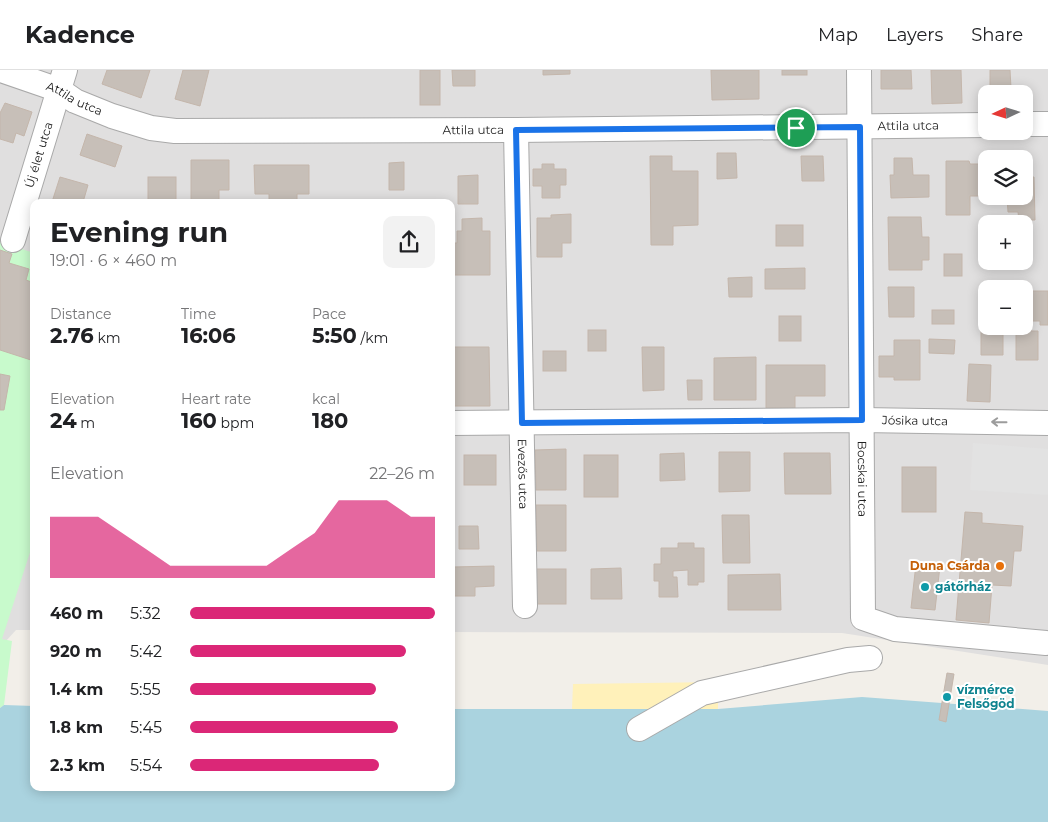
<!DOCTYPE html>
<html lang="en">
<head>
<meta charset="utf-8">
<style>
	:root { --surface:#fff; --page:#f2f2f2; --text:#202124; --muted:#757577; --line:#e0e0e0; --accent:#db2777 }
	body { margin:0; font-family:Montserrat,sans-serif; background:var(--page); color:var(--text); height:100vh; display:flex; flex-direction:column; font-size:19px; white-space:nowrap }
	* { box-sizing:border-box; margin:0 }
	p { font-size:16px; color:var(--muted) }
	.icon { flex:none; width:28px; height:28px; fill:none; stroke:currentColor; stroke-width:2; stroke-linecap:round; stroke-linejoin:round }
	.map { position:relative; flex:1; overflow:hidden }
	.details { position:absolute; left:30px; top:129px; width:425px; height:592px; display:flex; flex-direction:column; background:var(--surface); border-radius:10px; box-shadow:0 2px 12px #0003 }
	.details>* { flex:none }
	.needle { width:32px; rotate:266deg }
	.controls { position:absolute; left:978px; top:15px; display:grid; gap:10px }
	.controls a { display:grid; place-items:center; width:55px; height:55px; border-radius:10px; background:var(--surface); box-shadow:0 2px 12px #0003; font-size:25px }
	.pin { position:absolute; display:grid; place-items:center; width:42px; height:42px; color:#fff; margin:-21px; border:2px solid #fff; border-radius:50%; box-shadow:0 1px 5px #0007 }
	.round { display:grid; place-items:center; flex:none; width:52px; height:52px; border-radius:10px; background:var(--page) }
	.overview { display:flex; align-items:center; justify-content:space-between; height:85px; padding:0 20px }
	h1 { font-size:28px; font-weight:700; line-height:38px }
	.stats { display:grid; grid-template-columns:repeat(3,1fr); gap:8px; height:85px; padding:5px 20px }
	.stats div { display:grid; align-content:center }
	.stats b { font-size:21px; font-weight:700 }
	.stats small { font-size:14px; font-weight:400 }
	.stats p { font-size:14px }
	.chart { height:140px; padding:10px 20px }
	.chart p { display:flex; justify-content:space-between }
	.chart svg { width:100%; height:90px; margin-top:5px; fill:var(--accent); opacity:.7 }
	ul { padding:0 20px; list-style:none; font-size:16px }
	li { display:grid; grid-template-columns:80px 60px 1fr; align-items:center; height:38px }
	li i { height:12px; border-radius:6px; background:var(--accent) }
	header { display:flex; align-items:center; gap:30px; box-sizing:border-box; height:70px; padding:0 25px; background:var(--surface); border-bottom:1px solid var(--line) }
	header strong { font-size:24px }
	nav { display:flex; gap:28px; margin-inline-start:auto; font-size:18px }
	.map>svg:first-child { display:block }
	.residential { fill:#e0dfdf; fill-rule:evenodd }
	.sand { fill:#fff1ba }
	.park { fill:#c8facc }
	.parking { fill:#e2e2e2 }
	.water { fill:#aad3df }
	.building { fill:#c7bfb8; stroke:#c4b6ab }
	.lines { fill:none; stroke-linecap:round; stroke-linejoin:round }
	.minor-casing { stroke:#a9a9a9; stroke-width:26 }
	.minor { stroke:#fff; stroke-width:24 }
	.oneway { stroke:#9c9c9c }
	.route-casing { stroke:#fff; stroke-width:10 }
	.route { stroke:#1a73e8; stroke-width:6 }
	.food-dot { fill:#e8710a; stroke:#fff; stroke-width:2 }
	.culture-dot { fill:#0f9aa8; stroke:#fff; stroke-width:2 }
	.labels { text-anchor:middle; stroke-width:4; stroke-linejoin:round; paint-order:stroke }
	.street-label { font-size:12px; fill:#222; stroke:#fff }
	.food-label { font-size:12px; font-weight:bold; fill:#c56008; stroke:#fff; text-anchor:end }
	.culture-label { font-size:12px; font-weight:bold; fill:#0d838f; stroke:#fff; text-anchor:start }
</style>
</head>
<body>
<header>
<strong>Kadence</strong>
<nav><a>Map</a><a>Layers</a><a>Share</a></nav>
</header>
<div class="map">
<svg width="1048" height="752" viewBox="0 0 1048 752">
	<rect width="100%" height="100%" fill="#f2efe9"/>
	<!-- residential -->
	<path class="residential" d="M 0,0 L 1048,0 L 1048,595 L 842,563 L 451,562 L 451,132 L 34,132 L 34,560 L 16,560 L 6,571 L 0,569 ZM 986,24 L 1024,24 L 1024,61 L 986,61 ZM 986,89 L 1024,89 L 1024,126 L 986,126 ZM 986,154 L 1024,154 L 1024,191 L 986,191 ZM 986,219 L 1024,219 L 1024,256 L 986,256 Z"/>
	<!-- sand -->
	<polygon class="sand" points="718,612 718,639 572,639 573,614"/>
	<!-- park -->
	<polygon class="park" points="0,172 34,183 34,470 2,569 12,571 4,635 0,638"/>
	<!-- parking -->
	<polygon class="parking" points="973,373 1048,379 1048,425 970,420"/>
	<!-- water -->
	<polygon class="water" points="862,627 1048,641 1048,752 0,752 0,638 4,635 34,636 34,718 451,718 451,639 718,639"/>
	<!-- building -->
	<g class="building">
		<polygon points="107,0 150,0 141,28 102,14"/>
		<polygon points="183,0 209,0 200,36 175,29"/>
		<rect x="420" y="0" width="20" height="35"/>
		<polygon points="452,0 475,0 475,16 453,16"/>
		<polygon points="543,0 570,0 570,4 543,5"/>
		<polygon points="711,0 759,0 759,29 712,30"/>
		<rect x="782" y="0" width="25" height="5"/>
		<polygon points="881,0 911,0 912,19 881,19"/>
		<polygon points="931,0 961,0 962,33 932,34"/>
		<polygon points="990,0 1010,0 1011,18 990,18"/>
		<polygon points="5,33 32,42 24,66 16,63 13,73 0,69 0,43"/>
		<polygon points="87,64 122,76 115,97 80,85"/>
		<polygon points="717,83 736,83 737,108 717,109"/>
		<polygon points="1007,85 1029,85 1030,107 1034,107 1035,150 1019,150 1018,142 1008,142 1007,126 1024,126 1024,89 1007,89"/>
		<polygon points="650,86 672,86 672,101 698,101 698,155 673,156 673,175 651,175"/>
		<polygon points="801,86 823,86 824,111 802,111"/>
		<polygon points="894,88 912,88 913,105 929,105 929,127 891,128 890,105 894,105"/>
		<polygon points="191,90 229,90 229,120 219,120 219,132 191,132"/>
		<polygon points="946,91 969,91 970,94 986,94 986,126 970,126 970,145 946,145"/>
		<polygon points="404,92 404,120 389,120 389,93"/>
		<polygon points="542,94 554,94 554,99 566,99 566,115 560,115 560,128 542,128 542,116 533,116 533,99 542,99"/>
		<polygon points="254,95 309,95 309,124 297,124 297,131 269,131 269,124 255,124"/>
		<polygon points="478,105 478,134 458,134 458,106"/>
		<polygon points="60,107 88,115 83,132 52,132"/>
		<rect x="148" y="107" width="28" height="25"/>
		<polygon points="571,144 571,173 562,173 562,187 537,187 537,148 551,148 551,145"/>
		<polygon points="888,147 921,147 922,167 929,167 929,190 922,190 922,200 889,200"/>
		<polygon points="482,148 482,161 490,161 490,205 451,205 451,173 457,173 457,161 462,161 462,149"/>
		<rect x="776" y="155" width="27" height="21"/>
		<polygon points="0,180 12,184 9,193 29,199 26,210 34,213 34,291 0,280"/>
		<rect x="944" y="184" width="18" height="22"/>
		<polygon points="805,198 805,219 765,219 765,199"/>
		<polygon points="752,207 752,227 729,227 728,208"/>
		<polygon points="888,217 914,217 914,247 889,247"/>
		<polygon points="1024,221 1048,221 1048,255 1040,255 1040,251 1030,251 1031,261 1038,261 1038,290 1016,290 1016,256 1024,256"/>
		<rect x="932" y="240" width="22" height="14"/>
		<rect x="779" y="246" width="22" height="25"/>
		<polygon points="981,250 986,250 986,256 1003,256 1003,285 981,285"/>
		<rect x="588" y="260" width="18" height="21"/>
		<polygon points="929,269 955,270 954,284 929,283"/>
		<polygon points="894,270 920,270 920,310 894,310 894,307 879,307 879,286 894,286"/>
		<polygon points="454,277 489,277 490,336 454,336"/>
		<polygon points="642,277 664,277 664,320 643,321"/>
		<rect x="543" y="281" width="23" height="20"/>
		<polygon points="756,287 756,330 714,330 714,288"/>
		<polygon points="969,294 991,295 990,332 967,331"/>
		<polygon points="766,295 825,295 825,326 795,326 795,338 766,338"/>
		<polygon points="0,304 10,306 4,340 0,340"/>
		<polygon points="687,310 702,310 702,330 688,330"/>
		<polygon points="566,379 566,420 536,420 535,380"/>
		<polygon points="719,382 750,382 750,421 719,422"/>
		<polygon points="684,383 685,410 660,411 660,384"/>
		<polygon points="784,383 830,383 831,424 785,424"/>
		<rect x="464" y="385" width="32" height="30"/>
		<rect x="584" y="385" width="34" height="42"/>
		<rect x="902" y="397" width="34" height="45"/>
		<polygon points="536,435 566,435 566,481 537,481"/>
		<polygon points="965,442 982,443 982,453 1023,456 1021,481 1014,481 1011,516 992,515 989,553 956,550"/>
		<polygon points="722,445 749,445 750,493 723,493"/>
		<polygon points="459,456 478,456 479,479 459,479"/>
		<polygon points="678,473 694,473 694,478 704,478 704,512 698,512 698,515 688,515 688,500 673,501 673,507 677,507 678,527 659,527 659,511 654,511 654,494 661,494 661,478 678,478"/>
		<polygon points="916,494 940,496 935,540 911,538"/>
		<polygon points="494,496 494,516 475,517 475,526 454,526 453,497"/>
		<polygon points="621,498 622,529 591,529 591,499"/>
		<rect x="535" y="499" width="31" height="35"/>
		<polygon points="780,504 781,540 728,540 728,505"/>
		<polygon points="947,603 954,604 946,652 939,650"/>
	</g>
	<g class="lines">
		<defs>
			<g id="minor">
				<path id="s1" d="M 1,0 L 59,20 L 75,31 L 112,46 L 151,58 L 175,61 L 516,60 L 986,55"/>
				<path id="s2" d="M 859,0 L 863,548 L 895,559 L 1046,573"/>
				<polyline points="1024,54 1048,54"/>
				<path id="s3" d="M 516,60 L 525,536"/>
				<path id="s4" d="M 13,170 L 65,0"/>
				<path id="s5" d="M 451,353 L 862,350 L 1048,353"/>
				<polyline points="639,659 702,623 848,590 870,588"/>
			</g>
		</defs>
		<!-- minor casing -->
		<use href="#minor" class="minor-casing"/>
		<!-- minor -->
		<use href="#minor" class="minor"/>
	</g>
	<!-- one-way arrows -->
	<defs><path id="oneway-shaft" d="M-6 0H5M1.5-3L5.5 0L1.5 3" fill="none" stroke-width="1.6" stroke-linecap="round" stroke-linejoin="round" transform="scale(1.25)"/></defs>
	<use class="oneway" href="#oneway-shaft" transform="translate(999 352) rotate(-179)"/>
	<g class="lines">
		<defs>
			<polygon id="route" points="860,57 862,350 522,353 516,60"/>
		</defs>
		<!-- route casing -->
		<use href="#route" class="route-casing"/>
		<!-- route -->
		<use href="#route" class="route"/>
	</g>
	<!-- markers -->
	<circle class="food-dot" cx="1000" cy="496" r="5"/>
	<g class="culture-dot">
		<circle cx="925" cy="517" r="5"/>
		<circle cx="947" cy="627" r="5"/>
	</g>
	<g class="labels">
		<!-- street labels -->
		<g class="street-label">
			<text dy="4" stroke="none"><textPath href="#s1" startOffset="79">Attila utca</textPath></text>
			<text dy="4" stroke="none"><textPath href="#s1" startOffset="919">Attila utca</textPath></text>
			<text dy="4" stroke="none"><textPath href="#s1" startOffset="484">Attila utca</textPath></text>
			<text dy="4" stroke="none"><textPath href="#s4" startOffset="89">Új élet utca</textPath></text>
			<text dy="4" stroke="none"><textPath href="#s5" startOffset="464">Jósika utca</textPath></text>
			<text dy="4" stroke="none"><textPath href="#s3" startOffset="344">Evezős utca</textPath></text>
			<text dy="4" stroke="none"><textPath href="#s2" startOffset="409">Bocskai utca</textPath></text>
		</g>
		<!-- food labels -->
		<g class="food-label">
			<text x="990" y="500">Duna Csárda</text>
		</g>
		<!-- culture labels -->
		<g class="culture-label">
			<text x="935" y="521">gátőrház</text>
			<text x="957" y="624">vízmérce<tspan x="957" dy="14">Felsőgöd</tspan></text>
		</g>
	</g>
</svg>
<div class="controls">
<a><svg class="needle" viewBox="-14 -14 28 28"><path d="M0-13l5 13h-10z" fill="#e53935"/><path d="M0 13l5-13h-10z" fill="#757577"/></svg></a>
<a><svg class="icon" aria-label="layers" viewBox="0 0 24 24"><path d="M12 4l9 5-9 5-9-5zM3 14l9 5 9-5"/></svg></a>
<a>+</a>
<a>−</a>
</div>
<div class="pin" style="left:796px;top:58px;background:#1e9e55"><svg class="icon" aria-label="arrive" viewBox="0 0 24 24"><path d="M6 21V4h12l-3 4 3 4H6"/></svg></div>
<section class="details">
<div class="overview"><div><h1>Evening run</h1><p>19:01 · 6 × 460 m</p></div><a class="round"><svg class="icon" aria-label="share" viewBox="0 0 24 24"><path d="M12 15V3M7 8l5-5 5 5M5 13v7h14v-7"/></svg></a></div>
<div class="stats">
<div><p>Distance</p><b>2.76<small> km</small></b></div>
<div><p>Time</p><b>16:06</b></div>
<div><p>Pace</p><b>5:50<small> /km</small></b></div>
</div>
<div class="stats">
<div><p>Elevation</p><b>24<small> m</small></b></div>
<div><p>Heart rate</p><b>160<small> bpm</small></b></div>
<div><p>kcal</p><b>180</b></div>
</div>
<div class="chart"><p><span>Elevation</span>22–26 m</p>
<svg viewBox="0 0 160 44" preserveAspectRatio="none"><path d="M0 44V14L10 14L20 14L30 22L40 30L50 38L60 38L70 38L80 38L90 38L100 30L110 22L120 6L130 6L140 6L150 14L160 14V44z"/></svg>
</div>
<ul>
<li><b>460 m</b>5:32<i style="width:100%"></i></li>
<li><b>920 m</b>5:42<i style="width:88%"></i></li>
<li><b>1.4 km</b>5:55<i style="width:76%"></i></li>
<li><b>1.8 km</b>5:45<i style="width:85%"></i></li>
<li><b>2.3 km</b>5:54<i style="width:77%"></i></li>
</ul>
</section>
</div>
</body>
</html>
